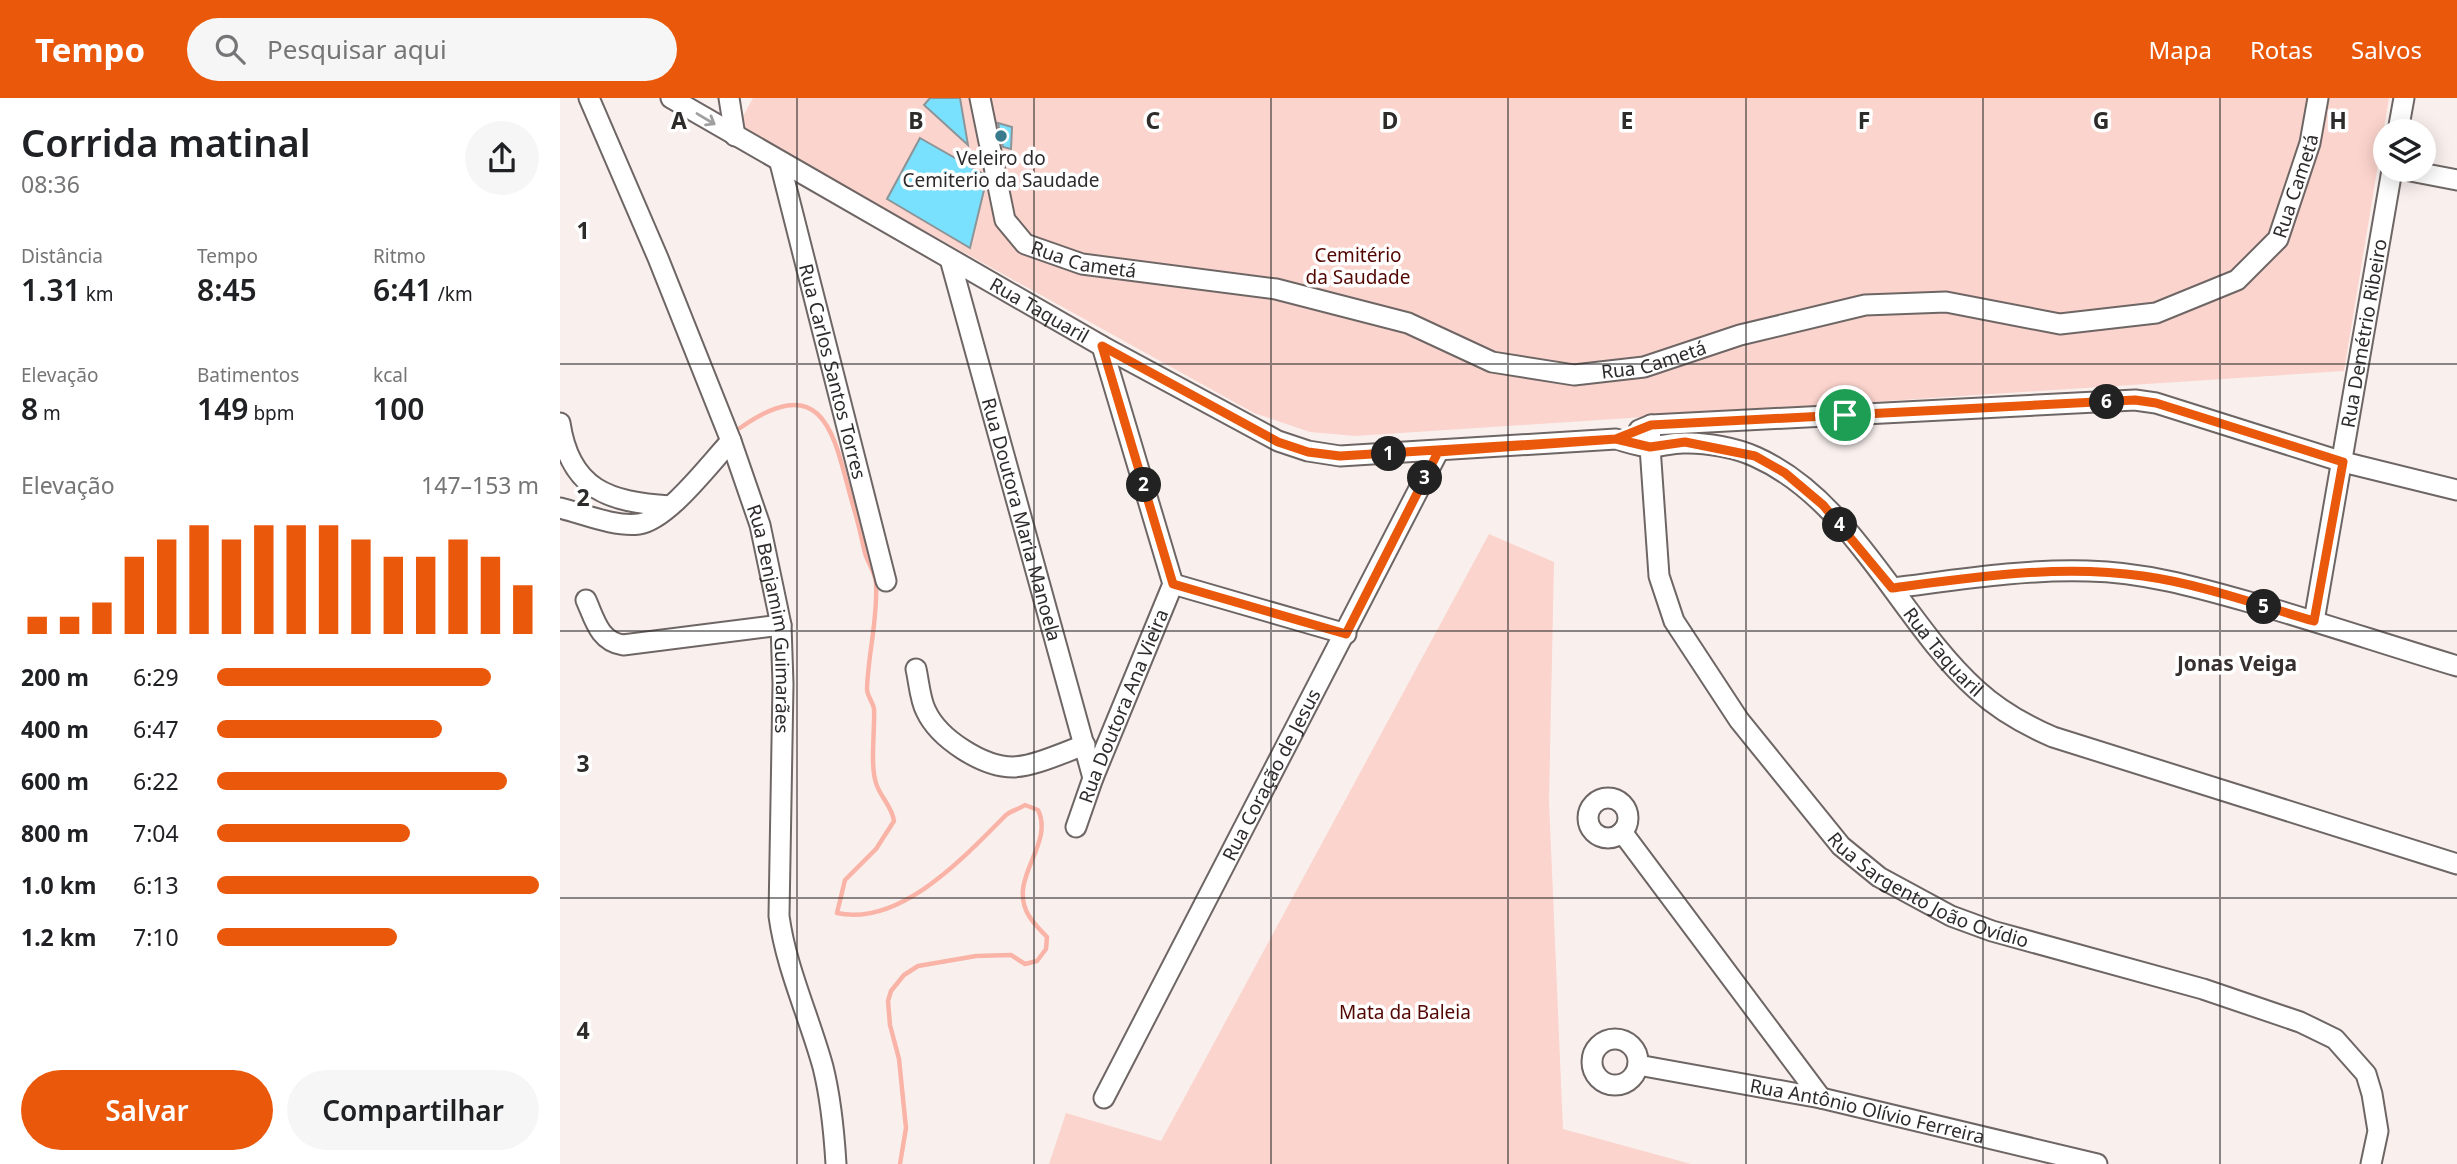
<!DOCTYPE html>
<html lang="pt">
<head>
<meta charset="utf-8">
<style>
	:root { --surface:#fff; --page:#f6f6f6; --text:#202124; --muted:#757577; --accent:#ea580c }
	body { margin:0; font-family:"Noto Sans",sans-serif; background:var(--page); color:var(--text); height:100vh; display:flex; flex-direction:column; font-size:26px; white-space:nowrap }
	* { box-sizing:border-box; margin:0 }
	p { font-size:23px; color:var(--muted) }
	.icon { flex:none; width:38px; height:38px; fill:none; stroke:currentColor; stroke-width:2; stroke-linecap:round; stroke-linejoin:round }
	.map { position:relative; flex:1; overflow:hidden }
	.panel { display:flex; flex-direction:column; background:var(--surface); width:560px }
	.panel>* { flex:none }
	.fabs { position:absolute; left:1813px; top:21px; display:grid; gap:14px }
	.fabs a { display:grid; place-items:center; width:63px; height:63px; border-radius:50%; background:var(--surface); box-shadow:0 4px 18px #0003; font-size:35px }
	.pin { position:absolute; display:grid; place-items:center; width:60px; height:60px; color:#fff; margin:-30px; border:4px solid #fff; border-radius:50%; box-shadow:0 2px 7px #0007 }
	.km { position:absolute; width:35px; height:35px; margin:-18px; border-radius:50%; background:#222; color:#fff; font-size:19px; line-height:35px; text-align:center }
	.round { display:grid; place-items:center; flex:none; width:74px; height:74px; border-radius:37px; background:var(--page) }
	.headline { display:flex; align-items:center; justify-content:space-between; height:119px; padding:0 21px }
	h1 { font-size:38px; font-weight:600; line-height:52px }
	.figures { display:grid; grid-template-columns:repeat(3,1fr); gap:10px; height:119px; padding:7px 21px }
	.figures div { display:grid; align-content:center }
	.figures b { font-size:30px; font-weight:600 }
	.figures small { font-size:19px; font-weight:400 }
	.figures p { font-size:19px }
	.chart { height:196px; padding:14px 21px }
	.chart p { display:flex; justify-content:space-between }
	.chart svg { width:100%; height:126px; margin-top:7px; stroke:var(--accent); stroke-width:6 }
	.button { display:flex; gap:14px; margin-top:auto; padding:14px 21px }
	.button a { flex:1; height:80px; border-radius:42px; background:var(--accent); color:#fff; font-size:28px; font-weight:600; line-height:80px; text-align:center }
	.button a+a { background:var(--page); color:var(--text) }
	ul { padding:0 21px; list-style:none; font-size:23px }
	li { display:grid; grid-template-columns:112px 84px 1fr; align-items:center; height:52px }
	li i { height:18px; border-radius:9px; background:var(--accent) }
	header { display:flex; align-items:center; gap:42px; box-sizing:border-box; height:98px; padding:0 35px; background:var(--accent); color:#fff }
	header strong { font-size:33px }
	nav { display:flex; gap:38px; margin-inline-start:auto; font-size:24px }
	.search { width:490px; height:63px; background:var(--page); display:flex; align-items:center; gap:18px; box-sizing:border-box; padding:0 24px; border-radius:38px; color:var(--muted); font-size:26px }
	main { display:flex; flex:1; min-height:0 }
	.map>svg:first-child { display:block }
	.green { fill:#fbd4cd }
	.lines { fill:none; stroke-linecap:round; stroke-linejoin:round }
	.stream { stroke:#f9b4a7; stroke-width:4.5 }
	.building { fill:#79e1fd; stroke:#8d9497; stroke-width:2 }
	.minor-casing { stroke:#6e6665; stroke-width:23 }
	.minor { stroke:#fff; stroke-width:19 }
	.oneway { stroke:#a1a0a0 }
	.route-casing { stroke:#fff; stroke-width:14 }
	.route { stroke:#ea580c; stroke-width:9 }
	.grid { fill:none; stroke:#2e2b2b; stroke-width:2; stroke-opacity:0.55 }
	.poi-dot { fill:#397b8d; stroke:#fff; stroke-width:2.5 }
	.labels { text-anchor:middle; stroke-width:7; stroke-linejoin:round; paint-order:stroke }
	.poi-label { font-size:19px; fill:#2e2b2b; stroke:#fff }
	.street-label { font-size:19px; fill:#2e2b2b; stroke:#fff }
	.park-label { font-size:19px; fill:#530702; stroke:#fff }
	.neighbourhood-label { font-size:21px; font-weight:bold; fill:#37302f; stroke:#fff }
	.grid-label { font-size:23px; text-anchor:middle; font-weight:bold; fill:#2e2b2b; stroke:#fff; stroke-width:7; stroke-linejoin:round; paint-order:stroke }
</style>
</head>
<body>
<header>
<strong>Tempo</strong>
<div class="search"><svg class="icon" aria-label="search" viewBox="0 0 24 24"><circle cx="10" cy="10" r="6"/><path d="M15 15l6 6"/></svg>Pesquisar aqui</div>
<nav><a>Mapa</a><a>Rotas</a><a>Salvos</a></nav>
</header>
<main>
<section class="panel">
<div class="headline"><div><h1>Corrida matinal</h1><p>08:36</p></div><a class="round"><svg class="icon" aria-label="share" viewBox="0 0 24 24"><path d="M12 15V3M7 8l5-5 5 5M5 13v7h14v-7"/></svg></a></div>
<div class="figures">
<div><p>Distância</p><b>1.31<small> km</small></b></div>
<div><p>Tempo</p><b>8:45</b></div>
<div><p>Ritmo</p><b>6:41<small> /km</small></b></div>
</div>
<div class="figures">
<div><p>Elevação</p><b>8<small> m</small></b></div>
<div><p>Batimentos</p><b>149<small> bpm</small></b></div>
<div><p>kcal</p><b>100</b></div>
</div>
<div class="chart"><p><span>Elevação</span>147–153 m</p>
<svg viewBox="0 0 160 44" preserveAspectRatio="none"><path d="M5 44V38M15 44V38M25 44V33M35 44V17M45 44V11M55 44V6M65 44V11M75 44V6M85 44V6M95 44V6M105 44V11M115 44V17M125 44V17M135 44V11M145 44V17M155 44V27"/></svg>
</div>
<ul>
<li><b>200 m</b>6:29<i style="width:85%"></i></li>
<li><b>400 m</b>6:47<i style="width:70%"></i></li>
<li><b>600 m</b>6:22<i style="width:90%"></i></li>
<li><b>800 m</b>7:04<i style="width:60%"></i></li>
<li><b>1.0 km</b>6:13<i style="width:100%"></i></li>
<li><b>1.2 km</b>7:10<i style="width:56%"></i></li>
</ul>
<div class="button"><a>Salvar</a><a>Compartilhar</a></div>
</section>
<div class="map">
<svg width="1897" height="1066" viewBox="0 0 1897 1066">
	<rect width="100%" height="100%" fill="#f9f0ee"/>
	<!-- green -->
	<g class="green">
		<polygon points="193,0 1829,0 1784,273 795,338 750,334 694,315 177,29"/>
		<polygon points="929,436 994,464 989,703 1003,1031 1131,1066 489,1066 506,1015 601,1043"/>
	</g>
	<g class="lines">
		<!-- stream -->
		<path class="stream" d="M 180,330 C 271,266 275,349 295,414 C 299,428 302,442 305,455 C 308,466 315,473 316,485 C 318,521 308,556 307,591 C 307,598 313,604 314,611 C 315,632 310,667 316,685 C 320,699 332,708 334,723 L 316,751 L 285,782 L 277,815 C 341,829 406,757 446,717 C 451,713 459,711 465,707 L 478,712 C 495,747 446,781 469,818 C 474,826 481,833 487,839 L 486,851 L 477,863 L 465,866 L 451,857 L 416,858 L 358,868 L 344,877 L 331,893 L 328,903 L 330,927 L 339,961 L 346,1030 L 340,1066"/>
	</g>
	<!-- building -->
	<g class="building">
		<polygon points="370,0 400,0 408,47 364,7"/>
		<polygon points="438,25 452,29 451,51 443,49"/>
		<polygon points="360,40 423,76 425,88 410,150 327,101"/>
	</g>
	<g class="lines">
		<defs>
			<g id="minor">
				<path id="s1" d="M 29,0 L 98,160 L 171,343 L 200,427 L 221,527 L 223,586 L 219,818 C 226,870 249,918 263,969 C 271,1001 274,1033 276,1066"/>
				<path id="s2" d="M 111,0 L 542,248 L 718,343 L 748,353 L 780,358 L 1056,341 C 1067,344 1080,349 1092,349 C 1102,348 1113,345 1123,345 C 1145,344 1177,350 1196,359 C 1294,403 1340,523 1417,592 C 1440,613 1465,627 1493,639 L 1897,766"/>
				<polyline points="169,0 175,38"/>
				<path id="s3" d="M 420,0 L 445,122 L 465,146 L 522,166 L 716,191 L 848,225 L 932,264 L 1014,277 L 1084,269 L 1180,237 L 1305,207 L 1386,204 L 1500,226 L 1596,215 L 1677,182 L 1718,141 L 1750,45 L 1758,0"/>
				<polyline points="1838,33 1844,0"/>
				<path id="s4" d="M 220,65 L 326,483"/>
				<polyline points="1845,72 1897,82"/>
				<path id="s5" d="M 390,161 L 533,680"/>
				<path d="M 0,325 C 10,392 49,404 110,408"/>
				<path id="s6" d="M 1091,327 L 1090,349 L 1099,478 L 1114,523 L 1179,622 L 1281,748 L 1319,779 L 1391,818 L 1432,833 L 1643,891 L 1740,924 L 1775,941 L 1806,976 L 1812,996 L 1818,1033 L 1811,1066"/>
				<polyline points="1079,332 1091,327 1575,302 1596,305 1783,364 1897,392"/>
				<path d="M 0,410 C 24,416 54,429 79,426 C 108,422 151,364 171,343"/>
				<polyline points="613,486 786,536"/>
				<path d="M 1333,490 C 1397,482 1463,471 1528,473 C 1583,474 1636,489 1689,504 C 1759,524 1827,547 1897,568"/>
				<path d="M 26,502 C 35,522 39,543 63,547 L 221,527"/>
				<path id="s7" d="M 1754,523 L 1832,72"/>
				<path d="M 356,571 C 359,584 360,602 366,613 C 379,641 423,669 453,669 C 476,668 504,654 525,647"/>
				<circle cx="1048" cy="720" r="20"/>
				<path id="s8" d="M 516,729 L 533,680 L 613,486 L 542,248"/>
				<polyline points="1062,734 1261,1000"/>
				<circle cx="1055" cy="964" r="23"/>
				<path id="s9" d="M 1078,967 L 1261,1000 L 1537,1066"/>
				<path id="s10" d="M 544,1000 L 878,354"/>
			</g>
		</defs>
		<!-- minor casing -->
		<use href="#minor" class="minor-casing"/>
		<!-- minor -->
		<use href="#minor" class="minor"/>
	</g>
	<!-- one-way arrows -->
	<defs><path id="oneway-shaft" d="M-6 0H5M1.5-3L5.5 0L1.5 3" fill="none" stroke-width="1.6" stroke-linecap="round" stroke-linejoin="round" transform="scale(1.75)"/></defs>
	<use class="oneway" href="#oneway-shaft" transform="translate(146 21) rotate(31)"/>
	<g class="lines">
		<defs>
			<path id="route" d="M 1285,317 L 1091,327 L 1056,341 L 780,358 L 748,354 L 718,344 L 542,248 L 613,486 L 786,536 L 878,354 L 1056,341 L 1090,349 L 1125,344 L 1195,358 L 1225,375 L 1263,407 L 1332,490 C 1415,479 1499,466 1583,478 C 1641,486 1698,507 1754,523 L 1783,364 L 1596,305 L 1575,302 L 1285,317"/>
		</defs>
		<!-- route casing -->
		<use href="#route" class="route-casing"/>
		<!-- route -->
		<use href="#route" class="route"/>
	</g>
	<!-- grid -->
	<path class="grid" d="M 237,0 L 237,1066M 474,0 L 474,1066M 711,0 L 711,1066M 948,0 L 948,1066M 1186,0 L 1186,1066M 1423,0 L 1423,1066M 1660,0 L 1660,1066M 0,266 L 1897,266M 0,533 L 1897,533M 0,800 L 1897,800"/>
	<!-- markers -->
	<circle class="poi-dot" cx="441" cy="38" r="7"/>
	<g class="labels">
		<!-- poi labels -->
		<g class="poi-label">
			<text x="441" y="67">Veleiro do<tspan x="441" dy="22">Cemiterio da Saudade</tspan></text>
		</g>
		<!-- street labels -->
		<g class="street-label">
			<text dy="7" stroke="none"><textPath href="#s3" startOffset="1519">Rua Cametá</textPath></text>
			<text dy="7" stroke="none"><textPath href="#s3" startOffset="217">Rua Cametá</textPath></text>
			<text dy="7" stroke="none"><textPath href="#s2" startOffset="425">Rua Taquaril</textPath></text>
			<text dy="7" stroke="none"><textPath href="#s7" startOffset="292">Rua Demétrio Ribeiro</textPath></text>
			<text dy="7" stroke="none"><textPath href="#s3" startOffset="805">Rua Cametá</textPath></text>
			<text dy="7" stroke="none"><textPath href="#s4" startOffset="215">Rua Carlos Santos Torres</textPath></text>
			<text dy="7" stroke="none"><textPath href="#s5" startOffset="270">Rua Doutora Maria Manoela</textPath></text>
			<text dy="7" stroke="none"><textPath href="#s1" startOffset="555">Rua Benjamim Guimarães</textPath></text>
			<text dy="7" stroke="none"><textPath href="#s2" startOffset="1454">Rua Taquaril</textPath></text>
			<text dy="7" stroke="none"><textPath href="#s8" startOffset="130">Rua Doutora Ana Vieira</textPath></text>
			<text dy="7" stroke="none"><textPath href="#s10" startOffset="364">Rua Coração de Jesus</textPath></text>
			<text dy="7" stroke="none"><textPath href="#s6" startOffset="578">Rua Sargento João Ovídio</textPath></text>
			<text dy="7" stroke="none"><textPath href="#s9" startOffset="234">Rua Antônio Olívio Ferreira</textPath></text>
		</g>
		<!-- park labels -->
		<g class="park-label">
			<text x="798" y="164">Cemitério<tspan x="798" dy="22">da Saudade</tspan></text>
			<text x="845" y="921">Mata da Baleia</text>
		</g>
		<!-- neighbourhood labels -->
		<g class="neighbourhood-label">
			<text x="1677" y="573">Jonas Veiga</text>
		</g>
	</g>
	<g class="grid-label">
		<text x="119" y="31">A</text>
		<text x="356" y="31">B</text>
		<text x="593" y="31">C</text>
		<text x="830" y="31">D</text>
		<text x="1067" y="31">E</text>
		<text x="1304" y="31">F</text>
		<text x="1541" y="31">G</text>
		<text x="1778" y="31">H</text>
		<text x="23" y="141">1</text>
		<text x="23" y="408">2</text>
		<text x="23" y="674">3</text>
		<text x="23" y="941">4</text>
	</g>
</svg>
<div class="fabs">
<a><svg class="icon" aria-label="layers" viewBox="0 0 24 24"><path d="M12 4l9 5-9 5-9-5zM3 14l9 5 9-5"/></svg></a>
</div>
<div class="pin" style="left:1285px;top:317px;background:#1e9e55"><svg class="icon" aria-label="arrive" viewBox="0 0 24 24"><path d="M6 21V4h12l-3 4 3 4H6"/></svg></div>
<b class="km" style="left:829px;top:356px">1</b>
<b class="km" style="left:584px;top:387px">2</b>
<b class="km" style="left:865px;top:380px">3</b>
<b class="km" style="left:1280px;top:427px">4</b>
<b class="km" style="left:1704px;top:509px">5</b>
<b class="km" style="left:1547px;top:304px">6</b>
</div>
</main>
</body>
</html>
